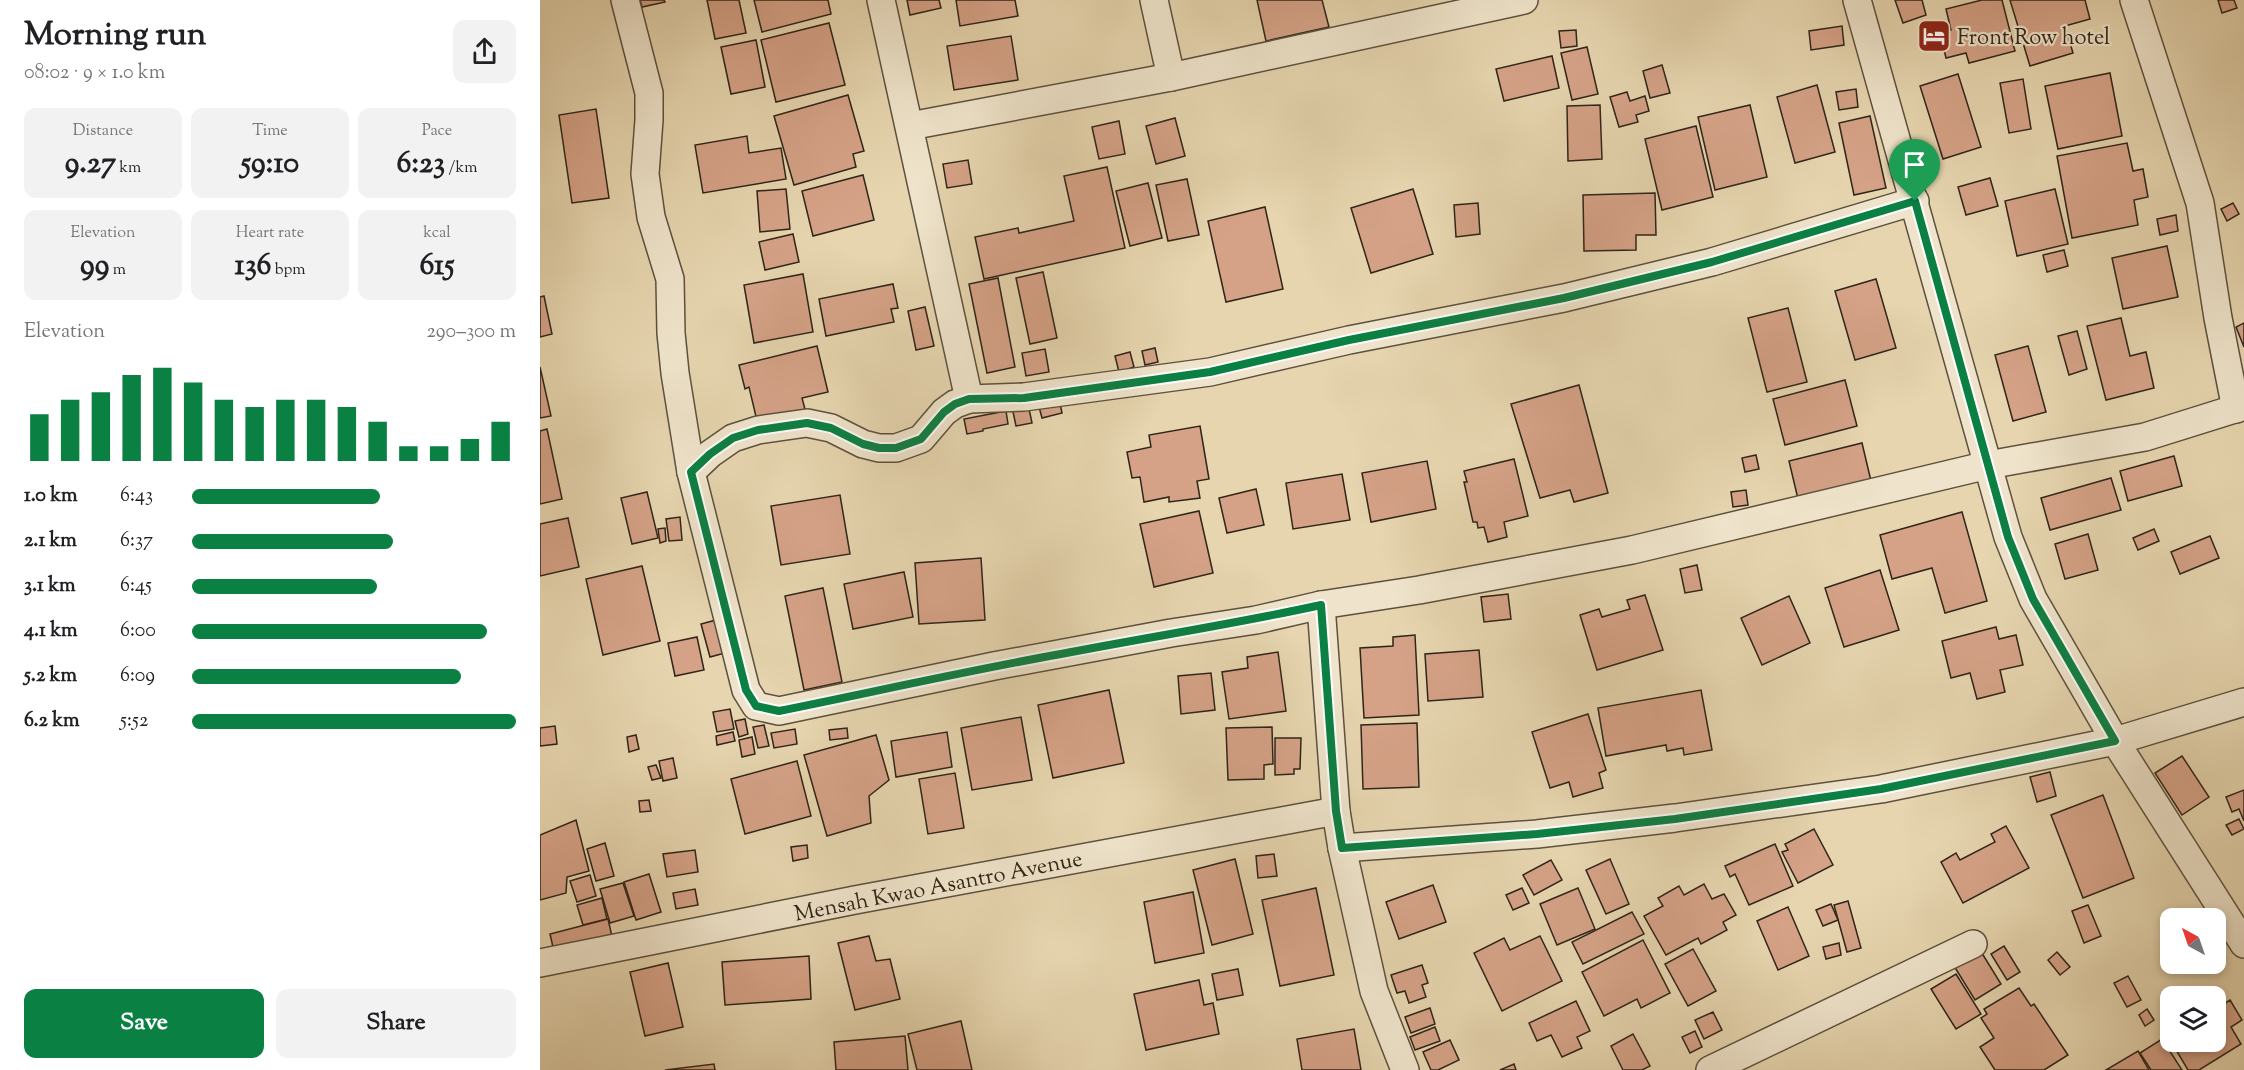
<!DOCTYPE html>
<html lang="en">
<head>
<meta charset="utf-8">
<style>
	:root { --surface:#fff; --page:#f2f2f2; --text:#202124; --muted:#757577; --accent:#0b8043 }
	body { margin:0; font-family:"Sorts Mill Goudy",serif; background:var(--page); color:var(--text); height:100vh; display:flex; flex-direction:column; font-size:22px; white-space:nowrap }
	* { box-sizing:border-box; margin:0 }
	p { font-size:20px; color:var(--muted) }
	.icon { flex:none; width:33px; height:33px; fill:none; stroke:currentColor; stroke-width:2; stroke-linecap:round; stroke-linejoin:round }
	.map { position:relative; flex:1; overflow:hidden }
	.sheet { display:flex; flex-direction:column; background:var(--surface); width:540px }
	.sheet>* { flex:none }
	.needle { width:39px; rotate:320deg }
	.fabs { position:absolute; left:1620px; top:908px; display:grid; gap:12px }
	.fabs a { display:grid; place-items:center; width:66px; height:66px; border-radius:12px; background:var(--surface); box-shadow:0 3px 9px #0003; font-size:30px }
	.pin { position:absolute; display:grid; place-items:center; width:51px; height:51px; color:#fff; margin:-62px -26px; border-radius:50% 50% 50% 0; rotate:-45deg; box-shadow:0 0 6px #0007 }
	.pin .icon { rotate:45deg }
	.round { display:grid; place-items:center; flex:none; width:63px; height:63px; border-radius:12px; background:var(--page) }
	.summary { display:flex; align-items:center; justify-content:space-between; height:102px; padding:0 24px }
	h1 { font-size:33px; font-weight:700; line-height:45px }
	.stats { display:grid; grid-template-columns:repeat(3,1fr); gap:9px; height:102px; padding:6px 24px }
	.stats div { display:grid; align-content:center; border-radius:12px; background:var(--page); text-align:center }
	.stats b { font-size:30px; font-weight:700 }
	.stats small { font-size:16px; font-weight:400 }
	.stats p { font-size:16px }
	.chart { height:168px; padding:12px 24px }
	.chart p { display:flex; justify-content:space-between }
	.chart svg { width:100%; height:108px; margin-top:6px; stroke:var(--accent); stroke-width:6 }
	.cta { display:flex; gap:12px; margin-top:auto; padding:12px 24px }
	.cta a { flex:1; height:69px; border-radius:12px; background:var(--accent); color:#fff; font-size:24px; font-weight:700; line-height:69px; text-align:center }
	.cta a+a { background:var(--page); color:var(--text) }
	ul { padding:0 24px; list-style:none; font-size:20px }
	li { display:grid; grid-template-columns:96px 72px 1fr; align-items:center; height:45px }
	li i { height:15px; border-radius:8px; background:var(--accent) }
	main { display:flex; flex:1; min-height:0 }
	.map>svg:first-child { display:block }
	.building { fill:#d5a287; stroke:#2f2519; stroke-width:1.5 }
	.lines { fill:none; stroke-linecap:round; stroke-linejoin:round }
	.minor-casing { stroke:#5d513e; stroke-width:30 }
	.minor { stroke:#efe4cb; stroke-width:27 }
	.route-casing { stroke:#fff; stroke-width:12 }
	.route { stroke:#0b8043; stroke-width:8 }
	.labels { text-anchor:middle; stroke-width:4.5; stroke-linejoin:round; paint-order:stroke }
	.poi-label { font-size:22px; fill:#2f2519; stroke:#efe4cb; text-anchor:start }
	.street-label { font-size:22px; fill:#2f2519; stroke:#efe4cb }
</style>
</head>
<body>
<main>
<section class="sheet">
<div class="summary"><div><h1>Morning run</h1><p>08:02 · 9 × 1.0 km</p></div><a class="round"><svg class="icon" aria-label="share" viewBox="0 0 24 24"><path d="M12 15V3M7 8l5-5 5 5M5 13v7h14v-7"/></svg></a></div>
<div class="stats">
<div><p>Distance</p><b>9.27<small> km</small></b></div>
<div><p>Time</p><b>59:10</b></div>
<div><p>Pace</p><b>6:23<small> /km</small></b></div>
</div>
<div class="stats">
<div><p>Elevation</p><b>99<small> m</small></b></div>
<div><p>Heart rate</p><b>136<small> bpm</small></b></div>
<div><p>kcal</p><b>615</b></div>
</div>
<div class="chart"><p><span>Elevation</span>290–300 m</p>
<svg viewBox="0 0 160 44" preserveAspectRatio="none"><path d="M5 44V25M15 44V19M25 44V16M35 44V9M45 44V6M55 44V12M65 44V19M75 44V22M85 44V19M95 44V19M105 44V22M115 44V28M125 44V38M135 44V38M145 44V35M155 44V28"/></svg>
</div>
<ul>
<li><b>1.0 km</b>6:43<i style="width:58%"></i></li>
<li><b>2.1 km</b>6:37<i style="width:62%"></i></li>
<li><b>3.1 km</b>6:45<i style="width:57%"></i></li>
<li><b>4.1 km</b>6:00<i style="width:91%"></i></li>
<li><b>5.2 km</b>6:09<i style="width:83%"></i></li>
<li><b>6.2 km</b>5:52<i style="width:100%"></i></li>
</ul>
<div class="cta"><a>Save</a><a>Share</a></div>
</section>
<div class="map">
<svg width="1704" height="1070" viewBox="0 0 1704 1070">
	<rect width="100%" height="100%" fill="#e6d5af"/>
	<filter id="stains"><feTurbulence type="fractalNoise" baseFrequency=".00333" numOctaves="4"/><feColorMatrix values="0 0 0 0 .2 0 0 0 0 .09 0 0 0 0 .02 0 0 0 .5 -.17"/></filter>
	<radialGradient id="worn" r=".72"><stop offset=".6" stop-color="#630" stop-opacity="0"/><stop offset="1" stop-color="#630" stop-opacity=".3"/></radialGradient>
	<!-- building -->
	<g class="building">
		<polygon points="100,0 124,0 125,2 102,7"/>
		<polygon points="167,0 199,0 206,33 175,39"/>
		<polygon points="214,0 288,0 291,14 222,32"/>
		<polygon points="367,0 399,0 401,8 370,15"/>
		<polygon points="416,0 475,0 478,16 420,26"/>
		<polygon points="717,0 782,0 789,27 726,41"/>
		<polygon points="1355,0 1382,0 1386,15 1363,23"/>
		<polygon points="1442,0 1462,0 1475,51 1429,63 1426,53 1406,58 1400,33 1411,30 1406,9"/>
		<polygon points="1470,0 1545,0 1550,19 1525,26 1533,53 1490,66"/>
		<polygon points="1678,0 1694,0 1697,8 1682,13"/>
		<polygon points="289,23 305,85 236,102 221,40"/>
		<polygon points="1302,26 1304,45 1271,50 1269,31"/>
		<polygon points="1036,30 1037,46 1021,48 1019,31"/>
		<polygon points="471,36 478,80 414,90 407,46"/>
		<polygon points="216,40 225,87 191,94 181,47"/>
		<polygon points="1047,47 1058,94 1032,100 1021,53"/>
		<polygon points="1012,56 1019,88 964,101 956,69"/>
		<polygon points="1122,65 1130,93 1110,98 1103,71"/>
		<polygon points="1570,73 1582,136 1518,149 1505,86"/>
		<polygon points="1418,74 1441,147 1403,159 1380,86"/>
		<polygon points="1483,79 1491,129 1469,133 1460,83"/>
		<polygon points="1277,85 1295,152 1255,163 1237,97"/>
		<polygon points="1316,89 1318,107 1299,110 1296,92"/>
		<polygon points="1087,92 1090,101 1105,96 1109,111 1096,115 1098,122 1079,127 1070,97"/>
		<polygon points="308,95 324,151 313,154 316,167 254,185 234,116"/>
		<polygon points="1060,105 1062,159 1028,161 1027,106"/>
		<polygon points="1210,105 1227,177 1175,190 1158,117"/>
		<polygon points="56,109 69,198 32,203 19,115"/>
		<polygon points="1330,116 1346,188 1314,195 1299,123"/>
		<polygon points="635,118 645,156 616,164 606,126"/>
		<polygon points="579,121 585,154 559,159 552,127"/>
		<polygon points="1156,126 1173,197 1122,210 1105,139"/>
		<polygon points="207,136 209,153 241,148 246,179 163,193 155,145"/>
		<polygon points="1587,143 1593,171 1603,169 1608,197 1594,200 1598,225 1532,238 1517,156"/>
		<polygon points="428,160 432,184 407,188 403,164"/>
		<polygon points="567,167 585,248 444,279 435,237 478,228 479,233 534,221 524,176"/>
		<polygon points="323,175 334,220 273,236 262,191"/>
		<polygon points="1450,178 1458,206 1426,215 1418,187"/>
		<polygon points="647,179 659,235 628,241 616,185"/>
		<polygon points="608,183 622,238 590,246 576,191"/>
		<polygon points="246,189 250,229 220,232 217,191"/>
		<polygon points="873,189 893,254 831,273 811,208"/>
		<polygon points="1515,189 1528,244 1477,256 1465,201"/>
		<polygon points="1115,193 1116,235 1096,235 1096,250 1044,251 1043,195"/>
		<polygon points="938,203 940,234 916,237 914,205"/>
		<polygon points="1693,203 1699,214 1687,221 1681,209"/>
		<polygon points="725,207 743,289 686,302 668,221"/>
		<polygon points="1636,215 1638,231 1620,235 1617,219"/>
		<polygon points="253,234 259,262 225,270 219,242"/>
		<polygon points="1627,246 1638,297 1583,309 1572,258"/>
		<polygon points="1524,250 1528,266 1507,272 1503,255"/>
		<polygon points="503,272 517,338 490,344 476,278"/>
		<polygon points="263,274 273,332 214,343 204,285"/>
		<polygon points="458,278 475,367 447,373 429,284"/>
		<polygon points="1336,279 1356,348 1315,360 1295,291"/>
		<polygon points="353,284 358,308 351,309 354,322 286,336 279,299"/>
		<polygon points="4,296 12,334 0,337 0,297"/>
		<polygon points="385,307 394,346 376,350 368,311"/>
		<polygon points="1248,308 1267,382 1227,392 1208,318"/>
		<polygon points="1581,318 1590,356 1606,352 1614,388 1566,400 1547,326"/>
		<polygon points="1704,323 1704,347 1696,327"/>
		<polygon points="1537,331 1547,369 1529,375 1518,336"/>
		<polygon points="277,346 288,392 262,398 266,413 218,425 209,387 205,389 199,365"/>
		<polygon points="1488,346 1506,412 1473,421 1455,355"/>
		<polygon points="615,348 618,362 605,365 602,351"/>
		<polygon points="505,349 509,372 486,376 482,353"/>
		<polygon points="590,352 594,367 579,372 575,356"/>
		<polygon points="0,367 11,416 0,418"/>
		<polygon points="1305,380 1317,426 1245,445 1233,399"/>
		<polygon points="1039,385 1068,493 1034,502 1030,490 1000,498 971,404"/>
		<polygon points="519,398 522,413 502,418 498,403"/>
		<polygon points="488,404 492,423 476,426 472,407"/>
		<polygon points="466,411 468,424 443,429 443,431 427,434 424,419"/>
		<polygon points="660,426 669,479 657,481 660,498 629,502 629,497 604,502 600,477 592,478 587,452 611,447 609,435"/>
		<polygon points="7,429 22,499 0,504 0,431"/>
		<polygon points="1322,443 1331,481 1258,499 1249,461"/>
		<polygon points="1216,455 1219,469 1205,472 1202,458"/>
		<polygon points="1634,456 1642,486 1588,501 1580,471"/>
		<polygon points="974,459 988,516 964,522 967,537 948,542 944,527 938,528 937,522 933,522 924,482 927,482 924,471"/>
		<polygon points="887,461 896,509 831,522 822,473"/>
		<polygon points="802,474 810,520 753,529 746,483"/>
		<polygon points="1571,478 1581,510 1510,530 1501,498"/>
		<polygon points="716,489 724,525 687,533 679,498"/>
		<polygon points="1206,490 1208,505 1193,507 1191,492"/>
		<polygon points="107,492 118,538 92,544 81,498"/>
		<polygon points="300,495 310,554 241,565 231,506"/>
		<polygon points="659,511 673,573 614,587 600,524"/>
		<polygon points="1422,512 1447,601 1405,613 1392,568 1352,579 1340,535"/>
		<polygon points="140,517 142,540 129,541 126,519"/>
		<polygon points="28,518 39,567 0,576 0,524"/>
		<polygon points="125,528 126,541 120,543 118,529"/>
		<polygon points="1614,529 1619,541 1598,550 1593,538"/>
		<polygon points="1548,534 1558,570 1525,579 1515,544"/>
		<polygon points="1670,536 1679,558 1640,574 1631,552"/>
		<polygon points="441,558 445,620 379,624 375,563"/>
		<polygon points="1157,565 1162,590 1145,593 1140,569"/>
		<polygon points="102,566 120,641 63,655 46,579"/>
		<polygon points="1340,570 1359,630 1304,647 1285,588"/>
		<polygon points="364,572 373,617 313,629 304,584"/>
		<polygon points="283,588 302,682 264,690 245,596"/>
		<polygon points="968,594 971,619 944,622 941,597"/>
		<polygon points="1105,595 1123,650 1057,670 1040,615 1059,609 1062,617 1090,609 1087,600"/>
		<polygon points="1249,596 1270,643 1222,665 1201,618"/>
		<polygon points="176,620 185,653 170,657 161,624"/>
		<polygon points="1456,627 1459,639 1476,635 1483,665 1460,670 1465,692 1437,699 1430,673 1411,678 1402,641"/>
		<polygon points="875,635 879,715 824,718 820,648 853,646 853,637"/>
		<polygon points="157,637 164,670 135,676 128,643"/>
		<polygon points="939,650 943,697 888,701 885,654"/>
		<polygon points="738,652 746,711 689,719 682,672 708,668 707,657"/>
		<polygon points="671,673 675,710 641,714 638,676"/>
		<polygon points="569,690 584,763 513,778 498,705"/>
		<polygon points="1161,690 1172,750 1144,755 1143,748 1127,751 1126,745 1066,756 1058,708"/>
		<polygon points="190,709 194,729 177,732 173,712"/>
		<polygon points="1048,714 1066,770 1059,773 1063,788 1033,797 1029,782 1010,788 992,732"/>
		<polygon points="481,717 492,780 432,790 421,728"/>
		<polygon points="205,719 208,734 199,737 195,721"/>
		<polygon points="877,723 879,787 823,789 821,725"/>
		<polygon points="224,725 229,746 218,748 213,727"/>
		<polygon points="15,726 17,744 0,746 0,728"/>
		<polygon points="732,727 733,764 724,765 724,779 688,780 686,728"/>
		<polygon points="307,728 308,738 290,740 289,730"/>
		<polygon points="255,729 257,744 234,748 231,733"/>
		<polygon points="193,732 195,741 177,745 176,736"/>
		<polygon points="407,732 412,767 356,777 351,741"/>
		<polygon points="96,735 99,749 89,752 87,737"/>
		<polygon points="336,735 349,780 329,796 331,823 287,836 264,755"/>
		<polygon points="212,737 215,754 202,757 199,740"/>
		<polygon points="735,738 761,738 760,769 754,769 754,774 735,775"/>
		<polygon points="1642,756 1669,797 1642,815 1615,773"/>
		<polygon points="133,758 137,778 123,781 119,761"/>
		<polygon points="257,761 271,816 205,834 191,779"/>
		<polygon points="116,765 121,778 112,780 108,767"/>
		<polygon points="1510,772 1516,796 1497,802 1490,777"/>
		<polygon points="415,773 424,828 388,834 379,779"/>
		<polygon points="1704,790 1704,821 1699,809 1692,812 1686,797"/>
		<polygon points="1563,795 1594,878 1543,898 1511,815"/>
		<polygon points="109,800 111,811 100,812 99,801"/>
		<polygon points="1699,819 1704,829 1692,835 1686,825"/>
		<polygon points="36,820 49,871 27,877 26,893 0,900 0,835"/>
		<polygon points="1466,826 1489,868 1423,903 1401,862 1416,853 1420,860 1455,842 1451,834"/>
		<polygon points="1274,829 1293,865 1258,883 1242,852 1248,850 1245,844"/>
		<polygon points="65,843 74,876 56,881 47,849"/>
		<polygon points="1235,844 1253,886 1209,905 1195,874 1190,877 1185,866"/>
		<polygon points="267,845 268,858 253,861 251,847"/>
		<polygon points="155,850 158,872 127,877 123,854"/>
		<polygon points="734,854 737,876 718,878 716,856"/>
		<polygon points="695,859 713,934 672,945 653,870"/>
		<polygon points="1070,859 1089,904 1066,914 1046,870"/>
		<polygon points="1011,860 1022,880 994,895 983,875"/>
		<polygon points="109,874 121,912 96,920 84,882"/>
		<polygon points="50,875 56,896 37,902 30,881"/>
		<polygon points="83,883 94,916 70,923 60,889"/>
		<polygon points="1164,884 1172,899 1184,894 1196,915 1183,922 1187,930 1161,944 1158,938 1126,955 1104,916 1123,906 1118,898 1139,886 1144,895"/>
		<polygon points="893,885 906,922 859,939 846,902"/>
		<polygon points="776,888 794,975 740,986 722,900"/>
		<polygon points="982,888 989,903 973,910 966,895"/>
		<polygon points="1038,888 1055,929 1017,945 1000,904"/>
		<polygon points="155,889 158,905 136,909 133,893"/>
		<polygon points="653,892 664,953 615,963 604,902"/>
		<polygon points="62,898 67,919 43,925 37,905"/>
		<polygon points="1308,901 1321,948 1307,952 1294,905"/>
		<polygon points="1291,904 1298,920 1283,926 1276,910"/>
		<polygon points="1548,905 1561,936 1544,943 1532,911"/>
		<polygon points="1248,907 1269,956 1238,970 1217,921"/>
		<polygon points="1092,912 1104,934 1043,964 1032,942"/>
		<polygon points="68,919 73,941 15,956 10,934"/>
		<polygon points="329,936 336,961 350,959 360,999 315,1010 298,943"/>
		<polygon points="1000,936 1022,981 962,1011 934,953 964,938 970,950"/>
		<polygon points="1103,940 1130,993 1101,1008 1097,999 1064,1016 1042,972"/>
		<polygon points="1299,943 1301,955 1286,959 1283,947"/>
		<polygon points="1464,946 1480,972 1467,980 1451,954"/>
		<polygon points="1153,949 1176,991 1148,1006 1125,964"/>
		<polygon points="1440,950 1461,984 1435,1000 1414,966"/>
		<polygon points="1517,952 1530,967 1520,975 1508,960"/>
		<polygon points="269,956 271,999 185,1005 182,962"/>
		<polygon points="128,963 143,1027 105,1036 90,972"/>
		<polygon points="882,965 888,983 882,985 886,997 869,1003 865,991 857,993 851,975"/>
		<polygon points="698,969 703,995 677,1000 672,974"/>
		<polygon points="1416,974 1441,1014 1416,1029 1391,989"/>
		<polygon points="1588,976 1601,1000 1587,1007 1574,983"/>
		<polygon points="659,980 664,1005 673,1003 679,1034 606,1050 594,994"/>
		<polygon points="1479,988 1491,1006 1494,1004 1528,1055 1504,1070 1455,1070 1440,1047 1454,1038 1441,1018 1447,1014 1444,1009"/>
		<polygon points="1690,1000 1702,1020 1691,1027 1701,1044 1659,1070 1648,1070 1629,1038 1630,1037 1630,1041 1676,1041 1676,1009"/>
		<polygon points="1036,1001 1050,1031 1037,1037 1042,1048 1022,1057 1011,1035 997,1041 989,1023"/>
		<polygon points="890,1008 895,1024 871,1033 865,1017"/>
		<polygon points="1607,1009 1614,1020 1605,1026 1599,1015"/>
		<polygon points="1173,1012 1182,1030 1164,1039 1155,1020"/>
		<polygon points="421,1021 432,1070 377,1070 368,1034"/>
		<polygon points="895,1027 900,1041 875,1050 870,1037"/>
		<polygon points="814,1029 821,1070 762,1070 757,1039"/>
		<polygon points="1155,1031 1162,1047 1150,1053 1142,1037"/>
		<polygon points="1093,1034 1110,1066 1102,1070 1083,1070 1071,1046"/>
		<polygon points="365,1036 368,1070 296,1070 294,1042"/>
		<polygon points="1622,1039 1642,1070 1611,1070 1600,1053"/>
		<polygon points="910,1040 919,1060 898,1070 891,1070 883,1052"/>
		<polygon points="1598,1051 1609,1070 1566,1070"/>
		<polygon points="174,1064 175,1070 125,1070"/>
		<polygon points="974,1064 976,1070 960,1070"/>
	</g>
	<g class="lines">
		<defs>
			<g id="minor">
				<polyline points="85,0 109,93 109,120 105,174 111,217 130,279 131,333 135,373 151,472 206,690 216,706 239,711 454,666 631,633 716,620 781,605 879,590 1092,550 1448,465 1605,437 1704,406"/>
				<polyline points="341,0 429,399"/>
				<polyline points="614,0 631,77"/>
				<polyline points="1317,0 1468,537 1493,599 1575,741 1704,944"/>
				<polyline points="1594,0 1660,203 1678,318 1696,409"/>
				<polyline points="370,126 631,77 984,0"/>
				<polyline points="151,472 170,454 193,438 218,430 267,423 291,428 323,444 339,448 356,448 381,439 404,412 415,404 429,399 484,397 670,372 809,340 1024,298 1172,262 1375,201"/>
				<polyline points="781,605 796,811 802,848 834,991 865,1070"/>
				<polyline points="802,848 997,834 1135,818 1341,789 1575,741 1704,702"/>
				<polyline points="0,963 315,900 796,811"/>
				<polyline points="1170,1070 1433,944"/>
			</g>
		</defs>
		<!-- minor casing -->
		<use href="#minor" class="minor-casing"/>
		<!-- minor -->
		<use href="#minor" class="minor"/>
	</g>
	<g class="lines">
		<defs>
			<path id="route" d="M 1375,201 L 1468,537 L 1493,599 L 1575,741 L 1341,789 L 1135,819 L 997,834 L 802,848 L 796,811 L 781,605 C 695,624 608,637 521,654 C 426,671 333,692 239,711 L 216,706 L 206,690 L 151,472 L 170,454 L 193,438 L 218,430 L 267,423 L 291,428 L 323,444 L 339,448 L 356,448 L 381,439 L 404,412 L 415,404 L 429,399 L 484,398 L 670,372 L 809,340 L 1024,298 L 1172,262 Z"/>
		</defs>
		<!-- route casing -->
		<use href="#route" class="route-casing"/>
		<!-- route -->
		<use href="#route" class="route"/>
	</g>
	<!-- icons -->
	<defs>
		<symbol id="hotel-square" viewBox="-11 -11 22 22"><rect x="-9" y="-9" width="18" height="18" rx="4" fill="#8f2418" stroke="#efe4cb"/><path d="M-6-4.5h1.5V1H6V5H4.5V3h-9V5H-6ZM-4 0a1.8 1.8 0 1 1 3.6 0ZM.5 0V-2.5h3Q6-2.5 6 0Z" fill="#fff"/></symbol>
	</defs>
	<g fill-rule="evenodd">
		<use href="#hotel-square" x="1375" y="17" width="38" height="38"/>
	</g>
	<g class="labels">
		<!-- poi labels -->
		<g class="poi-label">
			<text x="1417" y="44">Front Row hotel</text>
		</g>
		<!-- street labels -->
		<g class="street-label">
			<text transform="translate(398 885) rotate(-11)" y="8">Mensah Kwao Asantro Avenue</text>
		</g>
	</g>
	<rect width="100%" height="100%" filter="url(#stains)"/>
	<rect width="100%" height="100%" fill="url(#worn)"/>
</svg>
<div class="fabs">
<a><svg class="needle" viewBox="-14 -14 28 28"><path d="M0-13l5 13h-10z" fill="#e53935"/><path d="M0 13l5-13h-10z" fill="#757577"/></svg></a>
<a><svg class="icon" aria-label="layers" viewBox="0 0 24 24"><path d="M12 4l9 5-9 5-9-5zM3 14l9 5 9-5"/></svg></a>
</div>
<div class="pin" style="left:1375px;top:201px;background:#1e9e55"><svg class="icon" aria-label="arrive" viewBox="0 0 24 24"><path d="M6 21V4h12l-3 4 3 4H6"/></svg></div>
</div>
</main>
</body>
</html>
